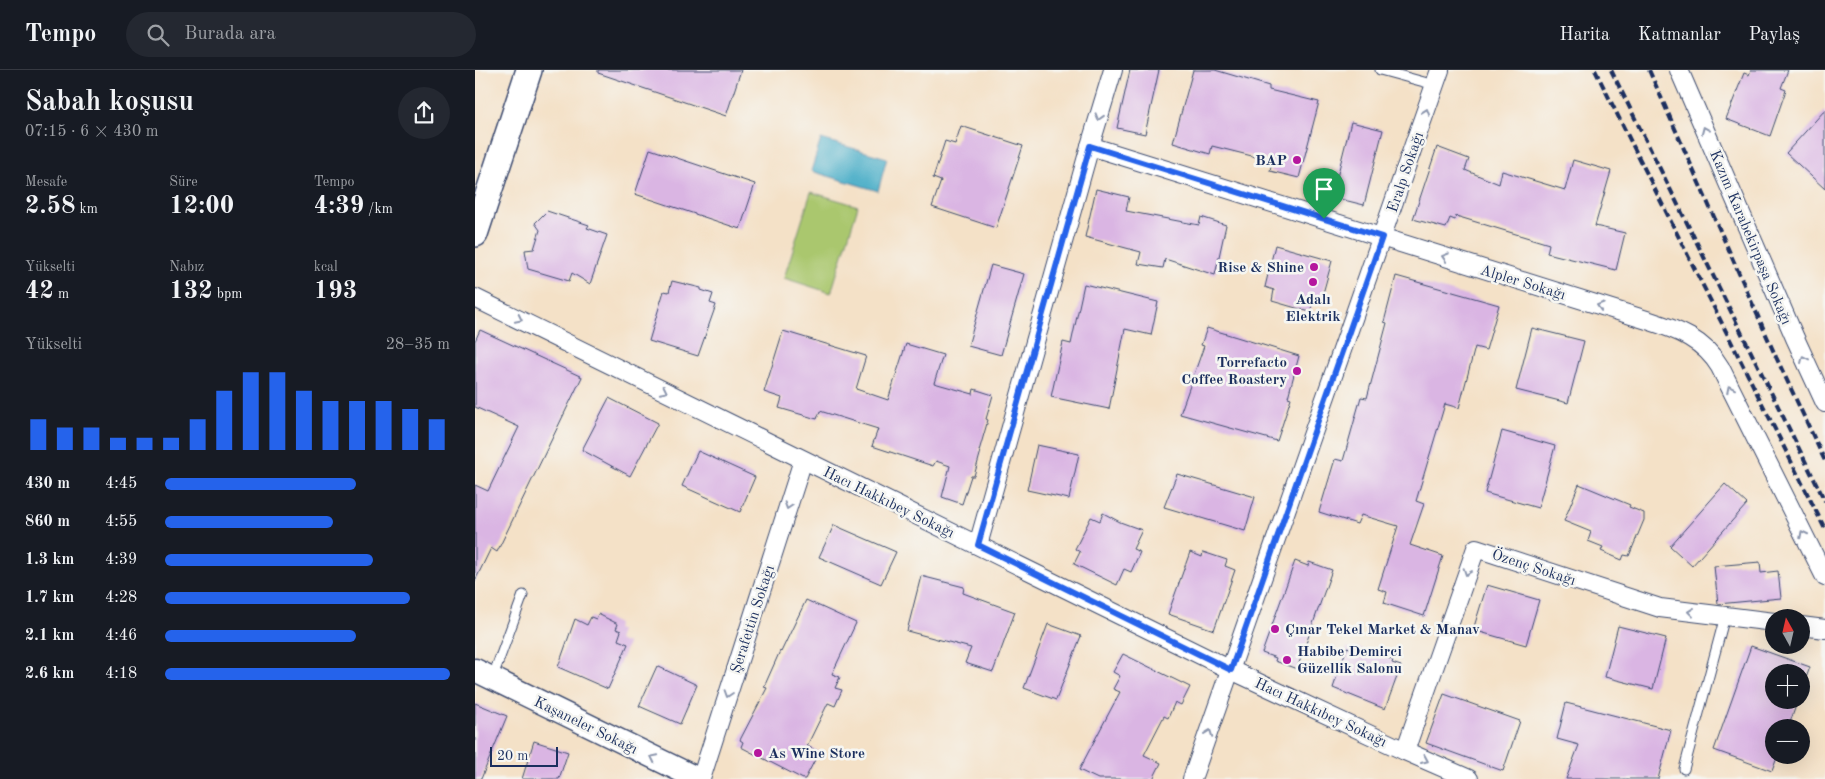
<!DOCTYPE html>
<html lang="tr">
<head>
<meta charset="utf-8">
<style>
	:root { --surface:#171b24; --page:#242831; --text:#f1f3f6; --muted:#9ea1a6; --line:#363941; --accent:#2563eb }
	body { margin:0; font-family:"Old Standard TT",serif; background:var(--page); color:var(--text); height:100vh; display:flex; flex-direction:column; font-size:19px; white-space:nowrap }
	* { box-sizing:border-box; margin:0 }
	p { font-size:16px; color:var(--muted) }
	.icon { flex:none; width:28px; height:28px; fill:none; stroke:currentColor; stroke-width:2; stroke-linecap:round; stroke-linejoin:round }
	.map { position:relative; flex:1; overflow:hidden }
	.drawer { display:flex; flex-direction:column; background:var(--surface); width:475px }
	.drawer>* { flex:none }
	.needle { width:32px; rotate:352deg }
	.controls { position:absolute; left:1290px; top:539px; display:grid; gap:10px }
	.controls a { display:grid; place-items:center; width:45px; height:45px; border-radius:50%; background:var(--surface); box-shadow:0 5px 20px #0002; font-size:25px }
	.scale { position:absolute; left:15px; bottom:12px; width:68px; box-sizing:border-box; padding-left:5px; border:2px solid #1b2f5e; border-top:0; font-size:14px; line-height:18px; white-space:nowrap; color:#1b2f5e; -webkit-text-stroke:4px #f6f6f2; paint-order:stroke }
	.pin { position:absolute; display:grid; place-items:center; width:42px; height:42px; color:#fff; margin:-51px -21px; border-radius:50% 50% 50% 0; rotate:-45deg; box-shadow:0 0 5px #0007 }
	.pin .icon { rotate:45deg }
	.round { display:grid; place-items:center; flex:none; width:52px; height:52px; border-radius:26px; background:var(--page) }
	.summary { display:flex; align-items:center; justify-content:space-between; height:85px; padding:0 25px }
	h1 { font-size:28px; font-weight:600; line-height:38px }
	.stats { display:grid; grid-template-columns:repeat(3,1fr); gap:8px; height:85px; padding:5px 25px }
	.stats div { display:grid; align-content:center }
	.stats b { font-size:25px; font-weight:600 }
	.stats small { font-size:14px; font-weight:400 }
	.stats p { font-size:14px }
	.chart { height:140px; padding:10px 25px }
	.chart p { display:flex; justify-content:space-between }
	.chart svg { width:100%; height:90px; margin-top:5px; stroke:var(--accent); stroke-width:6 }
	ul { padding:0 25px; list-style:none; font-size:16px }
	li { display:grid; grid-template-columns:80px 60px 1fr; align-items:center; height:38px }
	li i { height:12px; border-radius:6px; background:var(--accent) }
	header { display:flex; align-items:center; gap:30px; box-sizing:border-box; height:70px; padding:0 25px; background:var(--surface); border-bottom:1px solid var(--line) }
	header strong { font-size:24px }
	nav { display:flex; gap:28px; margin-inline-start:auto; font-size:18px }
	.search { width:350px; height:45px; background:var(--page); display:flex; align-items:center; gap:12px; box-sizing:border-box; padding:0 18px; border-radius:28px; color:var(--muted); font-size:19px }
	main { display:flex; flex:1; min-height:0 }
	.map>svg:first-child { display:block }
	.green { fill:#aac76e; stroke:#627b66 }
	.water { fill:#48adc7; stroke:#326e92 }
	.building { fill:#dab5e3 }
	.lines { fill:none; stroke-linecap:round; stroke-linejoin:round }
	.service-casing { stroke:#3c4a6e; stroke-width:11 }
	.minor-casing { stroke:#3c4a6e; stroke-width:20 }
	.tertiary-casing { stroke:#3c4a6e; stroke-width:25 }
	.secondary-casing { stroke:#3c4a6e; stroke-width:28 }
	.service { stroke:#fff; stroke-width:9 }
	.minor { stroke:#fff; stroke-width:18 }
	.tertiary { stroke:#fff; stroke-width:22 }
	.secondary { stroke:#fff; stroke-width:25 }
	.rail { stroke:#1b2f5e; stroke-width:4; stroke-dasharray:8 4; stroke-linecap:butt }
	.oneway { stroke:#8d97ae }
	.route-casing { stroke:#fff; stroke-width:10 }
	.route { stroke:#2563eb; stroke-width:6 }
	.poi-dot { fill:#b5179e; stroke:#f6f6f2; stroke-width:2 }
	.labels { text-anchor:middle; stroke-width:5; stroke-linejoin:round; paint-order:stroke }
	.poi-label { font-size:15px; font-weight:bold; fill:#1b2f5e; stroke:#f6f6f2; text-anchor:end }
	.street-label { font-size:15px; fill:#1b2f5e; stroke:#f6f6f2 }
</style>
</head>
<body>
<header>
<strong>Tempo</strong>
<div class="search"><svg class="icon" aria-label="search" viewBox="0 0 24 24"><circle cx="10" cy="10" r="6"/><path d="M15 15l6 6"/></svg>Burada ara</div>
<nav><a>Harita</a><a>Katmanlar</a><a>Paylaş</a></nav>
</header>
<main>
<section class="drawer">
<div class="summary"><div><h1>Sabah koşusu</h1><p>07:15 · 6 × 430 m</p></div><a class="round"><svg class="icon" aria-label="share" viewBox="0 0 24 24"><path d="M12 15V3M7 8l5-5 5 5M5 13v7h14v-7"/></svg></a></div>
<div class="stats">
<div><p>Mesafe</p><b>2.58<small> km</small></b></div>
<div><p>Süre</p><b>12:00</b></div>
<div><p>Tempo</p><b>4:39<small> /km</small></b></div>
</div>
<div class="stats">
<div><p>Yükselti</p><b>42<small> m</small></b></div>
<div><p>Nabız</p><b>132<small> bpm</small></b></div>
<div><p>kcal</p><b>193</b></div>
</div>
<div class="chart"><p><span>Yükselti</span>28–35 m</p>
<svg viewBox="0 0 160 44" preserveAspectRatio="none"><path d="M5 44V29M15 44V33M25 44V33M35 44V38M45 44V38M55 44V38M65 44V29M75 44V15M85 44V6M95 44V6M105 44V15M115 44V20M125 44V20M135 44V20M145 44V24M155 44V29"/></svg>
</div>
<ul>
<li><b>430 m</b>4:45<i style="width:67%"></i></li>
<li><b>860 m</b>4:55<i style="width:59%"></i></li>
<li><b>1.3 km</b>4:39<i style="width:73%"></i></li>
<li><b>1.7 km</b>4:28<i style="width:86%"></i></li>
<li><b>2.1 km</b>4:46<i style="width:67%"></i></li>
<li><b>2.6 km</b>4:18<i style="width:100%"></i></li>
</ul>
</section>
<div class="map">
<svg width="1350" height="709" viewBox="0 0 1350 709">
	<rect width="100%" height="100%" fill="#f6f6f2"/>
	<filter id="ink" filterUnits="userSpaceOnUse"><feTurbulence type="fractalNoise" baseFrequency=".02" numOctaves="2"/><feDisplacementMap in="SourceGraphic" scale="10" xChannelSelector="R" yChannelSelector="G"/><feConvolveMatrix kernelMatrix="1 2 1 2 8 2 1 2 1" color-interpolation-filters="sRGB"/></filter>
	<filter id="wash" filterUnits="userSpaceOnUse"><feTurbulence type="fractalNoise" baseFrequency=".0096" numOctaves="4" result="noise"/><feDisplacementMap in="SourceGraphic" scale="20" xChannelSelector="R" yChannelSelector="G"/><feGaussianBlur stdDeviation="1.12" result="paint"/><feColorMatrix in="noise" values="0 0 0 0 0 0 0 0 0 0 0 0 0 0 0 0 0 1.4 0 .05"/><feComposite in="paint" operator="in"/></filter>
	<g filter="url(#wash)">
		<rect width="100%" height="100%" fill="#f4e1c7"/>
		<!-- green -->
		<polygon class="green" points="336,122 383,136 356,223 309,208"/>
		<!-- water -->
		<polygon class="water" points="346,69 412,88 403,121 336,101"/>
		<g id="blocks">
			<!-- building -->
			<g class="building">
				<polygon points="123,0 266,0 251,46 123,3"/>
				<polygon points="655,0 684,0 670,64 642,58"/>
				<polygon points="718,0 740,0 794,16 794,20 844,32 824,108 795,101 797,91 737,76 735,84 698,73"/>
				<polygon points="1276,0 1313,0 1306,18 1311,20 1295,66 1251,49 1269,3 1274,5"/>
				<polygon points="1350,40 1350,119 1311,83"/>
				<polygon points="876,52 908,60 889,135 857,127"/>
				<polygon points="486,56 548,76 521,158 457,137 466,111 458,108 470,71 480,74"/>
				<polygon points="962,77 994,89 990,100 1024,114 1027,101 1090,120 1098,90 1136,101 1120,156 1150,163 1141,200 1072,183 1074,174 981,146 980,150 975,148 971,158 938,149"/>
				<polygon points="175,79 280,114 265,159 160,124"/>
				<polygon points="621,119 654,127 651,141 724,155 726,147 751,155 740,205 690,189 688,198 663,194 666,182 610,167"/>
				<polygon points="72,141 114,155 112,158 132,165 115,214 97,203 94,211 53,199 50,180 59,179 65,160 60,153"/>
				<polygon points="800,175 857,191 845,234 838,232 835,242 797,231 799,220 790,217"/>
				<polygon points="516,195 549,204 526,285 493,276"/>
				<polygon points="921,206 1024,235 1011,280 1000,277 984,338 970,334 941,431 949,434 935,475 968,486 949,546 909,533 912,522 903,519 923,456 886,445 882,454 844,442 860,389 868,391 886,327 892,328 912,253 909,252"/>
				<polygon points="197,211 226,218 226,220 238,224 235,233 241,235 223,286 174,271 189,221 194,222"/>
				<polygon points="609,214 683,232 676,265 650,259 634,339 576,327 588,272 596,274"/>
				<polygon points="732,258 824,286 813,327 816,328 802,371 705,344 729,276 726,275"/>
				<polygon points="1057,258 1109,271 1093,333 1041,320"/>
				<polygon points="5,260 107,307 22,482 16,478 0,511 0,415 13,421 44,357 0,337 0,271"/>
				<polygon points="308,261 391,286 381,319 413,330 431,274 468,285 459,313 498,324 499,319 518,325 511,349 513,350 504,381 506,381 499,406 496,406 487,434 467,427 475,396 461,391 458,396 397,376 403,359 345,341 342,349 304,338 307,328 289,322"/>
				<polygon points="134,328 183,353 155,406 107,380"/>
				<polygon points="1027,361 1080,376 1063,438 1010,423"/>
				<polygon points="562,375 604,384 594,429 552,420"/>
				<polygon points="223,381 280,407 265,442 207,416"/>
				<polygon points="702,404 780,427 770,461 689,437"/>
				<polygon points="1104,414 1155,435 1154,437 1169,443 1169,450 1154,486 1149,485 1147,490 1126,481 1128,477 1113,471 1116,462 1089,451"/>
				<polygon points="1250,414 1272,434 1217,496 1195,476"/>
				<polygon points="628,443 645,452 667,460 658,479 665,482 656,502 649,499 642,515 599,494 605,482 600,479 616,447 625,451"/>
				<polygon points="359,455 421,482 406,514 344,487"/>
				<polygon points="715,482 727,487 728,482 752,490 750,496 760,500 739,560 693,544"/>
				<polygon points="820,491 833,496 834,492 857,500 822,599 800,591 801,588 787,583"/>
				<polygon points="1285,492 1286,503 1303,501 1306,528 1243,534 1239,496"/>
				<polygon points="446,506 489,517 488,523 540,542 518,602 490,593 496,578 432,561"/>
				<polygon points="1012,515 1064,530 1051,575 998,560"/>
				<polygon points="331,530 381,553 357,604 365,607 360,618 367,620 360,636 353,633 332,676 344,682 330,709 328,709 266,677 268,672 265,670 292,618 289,617 305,581 306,582"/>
				<polygon points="123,544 143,554 141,559 146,561 143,570 153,574 133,619 83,597 100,549 112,555 116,547 121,549"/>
				<polygon points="573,554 606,566 581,630 549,618"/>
				<polygon points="1143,556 1191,568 1178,619 1130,607"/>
				<polygon points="1276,576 1335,597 1326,622 1326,602 1299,602 1299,630 1323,630 1313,658 1299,658 1299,685 1303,685 1297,701 1239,680"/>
				<polygon points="872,577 880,580 881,577 894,581 918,590 917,593 926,596 910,639 858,618"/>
				<polygon points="648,584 715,617 706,635 700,632 693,648 689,646 669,685 686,693 678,709 623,709 604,700 645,622 638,619 645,606 638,602"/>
				<polygon points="182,596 222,615 205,654 164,636"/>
				<polygon points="969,624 1045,651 1028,701 951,673"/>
				<polygon points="0,633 32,646 6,709 0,709"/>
				<polygon points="1091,633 1196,660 1183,709 1091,709 1104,675 1082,669"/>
				<polygon points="59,671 93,682 84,709 47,709"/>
			</g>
		</g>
	</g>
	<g filter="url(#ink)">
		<use href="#blocks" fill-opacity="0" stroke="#3c4a6e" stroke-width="1"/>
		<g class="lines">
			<defs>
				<g id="service">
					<polyline points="905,0 960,15"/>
					<polyline points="17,609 48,525"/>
					<polyline points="1209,699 1250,546"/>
				</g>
				<g id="minor">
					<polyline points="1204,0 1320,268 1350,333"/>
					<path d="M 615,76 L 1175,251 C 1203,260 1229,270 1245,297 L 1350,507"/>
					<polyline points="0,228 756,600 930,681 994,709"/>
					<polyline points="503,475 615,76 638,0"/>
					<polyline points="1326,556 1350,559"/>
					<polyline points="930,681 1001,478 1185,538 1299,552"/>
					<polyline points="226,709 328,390"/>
					<polyline points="717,709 965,0"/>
				</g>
				<polyline id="tertiary" points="0,600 223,709"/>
				<polyline id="secondary" points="0,164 54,0"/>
			</defs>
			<!-- service casing -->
			<use href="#service" class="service-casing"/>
			<!-- minor casing -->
			<use href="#minor" class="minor-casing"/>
			<!-- tertiary casing -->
			<use href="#tertiary" class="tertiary-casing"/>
			<!-- secondary casing -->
			<use href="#secondary" class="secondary-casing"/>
			<!-- service -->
			<use href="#service" class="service"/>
			<!-- minor -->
			<use href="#minor" class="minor"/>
			<!-- tertiary -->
			<use href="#tertiary" class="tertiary"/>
			<!-- secondary -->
			<use href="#secondary" class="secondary"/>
			<!-- rail -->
			<g class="rail">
				<polyline points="1120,0 1350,459"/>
				<polyline points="1136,0 1350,431"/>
				<polyline points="1174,0 1301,287 1350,391"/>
			</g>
		</g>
		<!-- one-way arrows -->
		<defs><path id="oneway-chevron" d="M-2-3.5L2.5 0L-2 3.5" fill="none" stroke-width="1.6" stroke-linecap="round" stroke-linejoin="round" transform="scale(1.25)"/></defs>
		<g class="oneway">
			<use href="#oneway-chevron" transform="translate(951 42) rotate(-71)"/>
			<use href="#oneway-chevron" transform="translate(624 47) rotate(107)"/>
			<use href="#oneway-chevron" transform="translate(1230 60) rotate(-113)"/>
			<use href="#oneway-chevron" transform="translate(970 187) rotate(-163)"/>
			<use href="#oneway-chevron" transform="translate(1125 236) rotate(-163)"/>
			<use href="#oneway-chevron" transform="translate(44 249) rotate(26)"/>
			<use href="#oneway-chevron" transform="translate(1329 289) rotate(-115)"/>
			<use href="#oneway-chevron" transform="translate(1255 319) rotate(-116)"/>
			<use href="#oneway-chevron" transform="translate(189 321) rotate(26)"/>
			<use href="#oneway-chevron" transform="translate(313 436) rotate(108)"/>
			<use href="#oneway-chevron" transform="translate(1328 464) rotate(-117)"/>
			<use href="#oneway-chevron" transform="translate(992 502) rotate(109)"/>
			<use href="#oneway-chevron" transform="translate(1216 542) rotate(-173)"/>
			<use href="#oneway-chevron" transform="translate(253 624) rotate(108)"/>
			<use href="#oneway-chevron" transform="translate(734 663) rotate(-70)"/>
			<use href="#oneway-chevron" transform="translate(179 688) rotate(-154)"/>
			<use href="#oneway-chevron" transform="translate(950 690) rotate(24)"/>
		</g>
	</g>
	<g class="lines" filter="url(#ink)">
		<defs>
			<polygon id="route" points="615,76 907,167 756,600 503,475"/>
		</defs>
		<!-- route casing -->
		<use href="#route" class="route-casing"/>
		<!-- route -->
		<use href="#route" class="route"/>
	</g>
	<!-- markers -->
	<g class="poi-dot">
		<circle cx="822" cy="90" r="5"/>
		<circle cx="839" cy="197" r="5"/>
		<circle cx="838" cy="212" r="5"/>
		<circle cx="822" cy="301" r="5"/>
		<circle cx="800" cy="559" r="5"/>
		<circle cx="812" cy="590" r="5"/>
		<circle cx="283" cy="683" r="5"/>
	</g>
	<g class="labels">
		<!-- poi labels -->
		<g class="poi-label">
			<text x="812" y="95">BAP</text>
			<text x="829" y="202">Rise &amp; Shine</text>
			<text x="838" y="234" text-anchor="middle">Adalı<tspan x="838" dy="17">Elektrik</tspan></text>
			<text x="812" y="297">Torrefacto<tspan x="812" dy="17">Coffee Roastery</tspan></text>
			<text x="810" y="564" text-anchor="start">Çınar Tekel Market &amp; Manav</text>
			<text x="822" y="586" text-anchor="start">Habibe Demirci<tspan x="822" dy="17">Güzellik Salonu</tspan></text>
			<text x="293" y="688" text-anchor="start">As Wine Store</text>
		</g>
		<!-- street labels -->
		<g class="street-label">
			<text transform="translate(930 102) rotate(-71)" y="5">Eralp Sokağı</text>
			<text transform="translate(1276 167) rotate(67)" y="5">Kazım Karabekirpaşa Sokağı</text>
			<text transform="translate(1048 212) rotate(17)" y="5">Alpler Sokağı</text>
			<text transform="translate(414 432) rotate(26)" y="5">Hacı Hakkıbey Sokağı</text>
			<text transform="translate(1059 497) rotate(18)" y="5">Özenç Sokağı</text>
			<text transform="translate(277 549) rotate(-72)" y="5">Şerafettin Sokağı</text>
			<text transform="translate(846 642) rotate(25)" y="5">Hacı Hakkıbey Sokağı</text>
			<text transform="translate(111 655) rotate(26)" y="5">Kaşaneler Sokağı</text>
		</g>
	</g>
</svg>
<div class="controls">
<a><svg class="needle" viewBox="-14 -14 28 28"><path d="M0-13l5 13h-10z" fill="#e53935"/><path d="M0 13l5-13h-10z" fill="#9ea1a6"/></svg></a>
<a>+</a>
<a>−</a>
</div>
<div class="scale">20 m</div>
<div class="pin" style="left:849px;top:149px;background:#1e9e55"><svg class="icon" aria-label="arrive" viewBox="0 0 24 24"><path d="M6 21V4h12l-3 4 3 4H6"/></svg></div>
</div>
</main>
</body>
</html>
